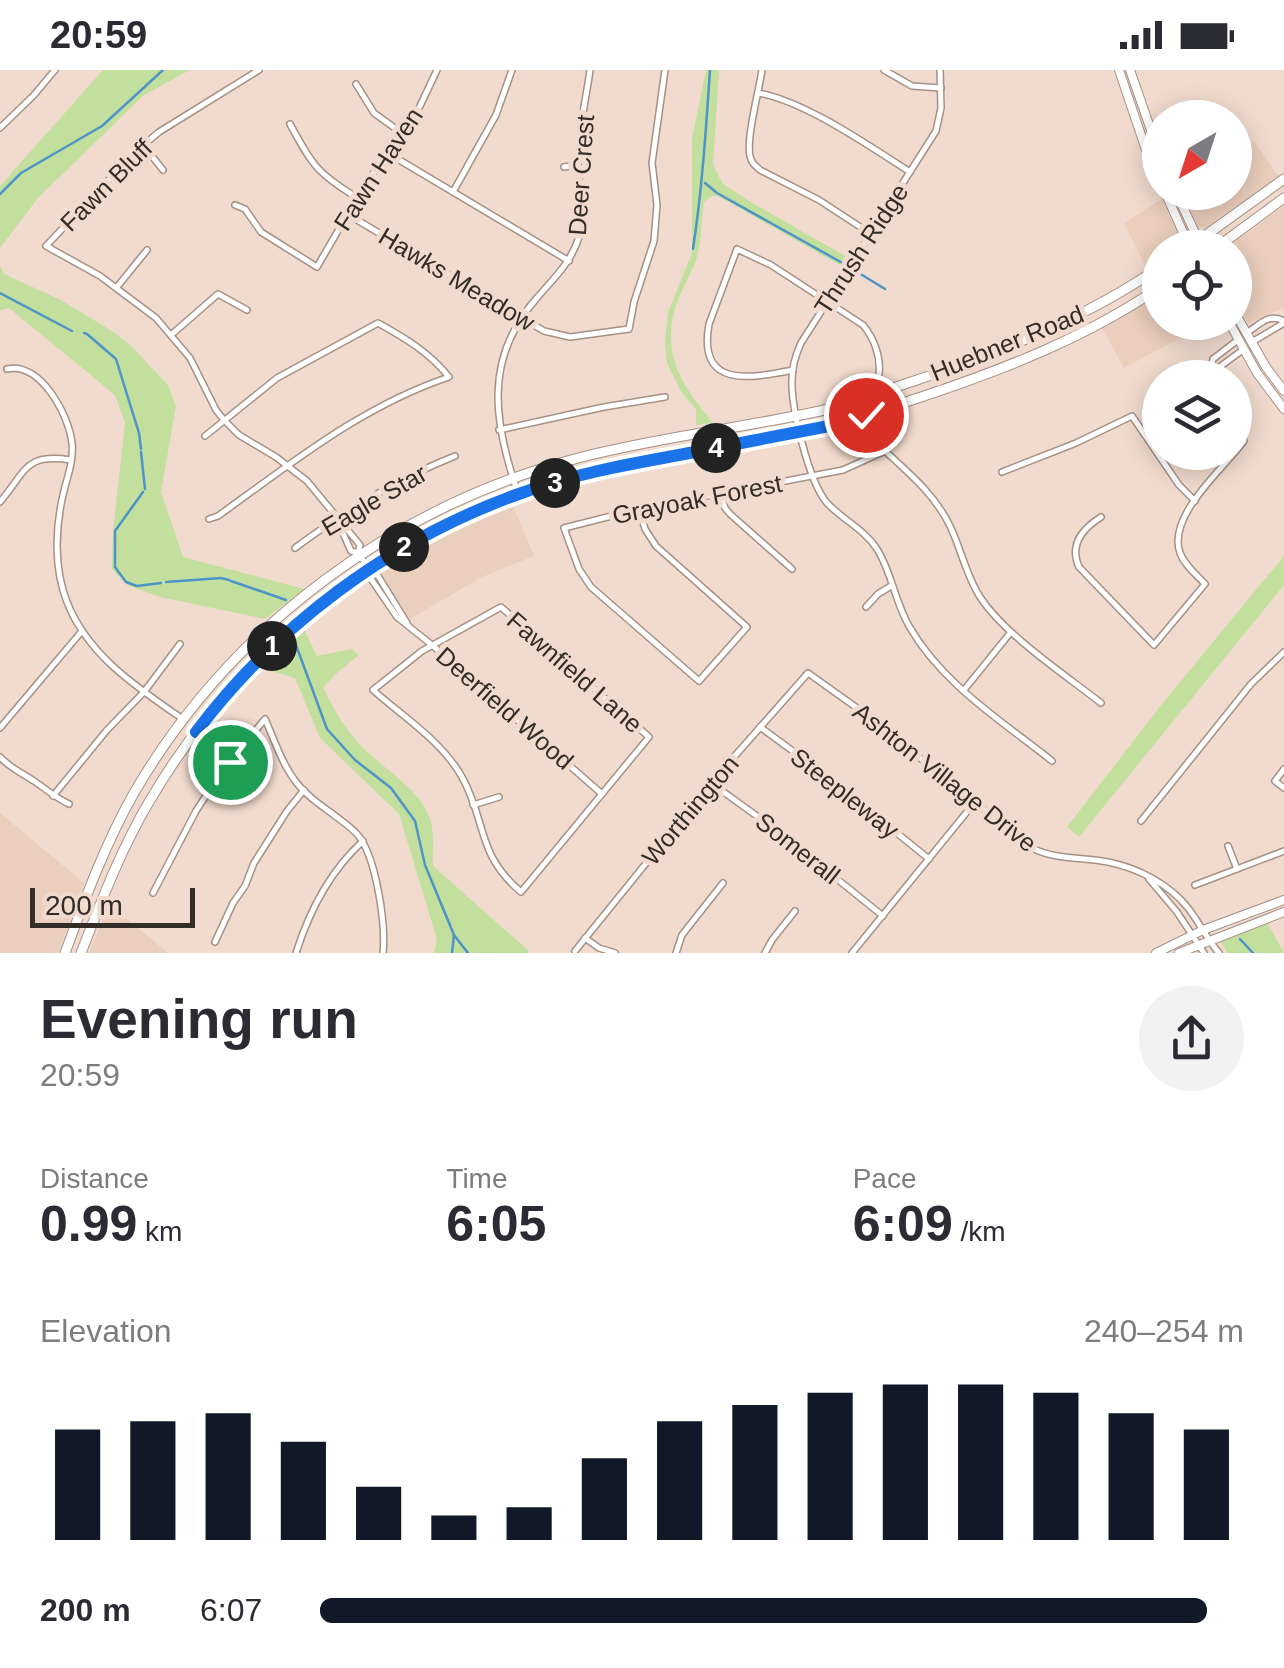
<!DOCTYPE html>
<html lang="en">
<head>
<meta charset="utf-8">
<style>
	:root { --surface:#fff; --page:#f2f2f3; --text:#2b2b33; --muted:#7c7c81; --accent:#111827 }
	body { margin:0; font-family:Arial,sans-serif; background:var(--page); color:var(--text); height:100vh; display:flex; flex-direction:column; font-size:38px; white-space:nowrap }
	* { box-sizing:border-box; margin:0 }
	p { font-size:32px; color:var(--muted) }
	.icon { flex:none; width:55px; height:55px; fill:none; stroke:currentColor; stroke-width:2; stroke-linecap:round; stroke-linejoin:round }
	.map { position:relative; height:883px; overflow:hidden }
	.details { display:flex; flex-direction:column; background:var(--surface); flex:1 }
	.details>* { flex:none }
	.needle { width:65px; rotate:219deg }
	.tools { position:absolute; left:1142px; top:30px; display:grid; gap:20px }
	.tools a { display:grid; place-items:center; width:110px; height:110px; border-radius:50%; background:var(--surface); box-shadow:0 5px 25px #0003; font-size:50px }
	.scale { position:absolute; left:30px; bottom:25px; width:165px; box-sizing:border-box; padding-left:10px; border:5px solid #342c27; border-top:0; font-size:28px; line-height:35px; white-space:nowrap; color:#342c27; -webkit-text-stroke:8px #f1dbce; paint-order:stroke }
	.pin { position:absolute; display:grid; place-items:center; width:85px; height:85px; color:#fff; margin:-42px; border:5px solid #fff; border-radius:50%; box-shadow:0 2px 10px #0007 }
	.km { position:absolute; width:50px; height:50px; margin:-25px; border-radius:50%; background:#222; color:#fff; font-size:28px; line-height:50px; text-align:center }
	.round { display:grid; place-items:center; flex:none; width:105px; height:105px; border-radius:52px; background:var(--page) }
	.headline { display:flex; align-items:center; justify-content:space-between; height:170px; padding:0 40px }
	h1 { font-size:55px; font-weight:800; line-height:75px }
	.stats { display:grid; grid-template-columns:repeat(3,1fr); gap:15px; height:170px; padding:10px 40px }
	.stats div { display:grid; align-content:center }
	.stats b { font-size:50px; font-weight:800 }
	.stats small { font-size:28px; font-weight:400 }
	.stats p { font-size:28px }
	.chart { height:280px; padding:20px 40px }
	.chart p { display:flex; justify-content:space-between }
	.chart svg { width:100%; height:180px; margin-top:10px; stroke:var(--accent); stroke-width:6 }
	ul { padding:0 40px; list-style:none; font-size:32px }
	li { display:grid; grid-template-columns:160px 120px 1fr; align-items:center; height:75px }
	li i { height:25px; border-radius:12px; background:var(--accent) }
	.status { display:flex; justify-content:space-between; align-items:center; height:70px; padding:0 50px; background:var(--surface); direction:ltr }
	.status svg { height:28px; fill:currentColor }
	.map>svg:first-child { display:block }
	.built { fill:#ebcfbe }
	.green { fill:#c2df9d }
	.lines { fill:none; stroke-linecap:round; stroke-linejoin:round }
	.stream { stroke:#4e94c6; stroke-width:2.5 }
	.minor-casing { stroke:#a59185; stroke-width:8 }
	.secondary-casing { stroke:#a59185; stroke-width:10 }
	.primary-casing { stroke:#a59185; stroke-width:11 }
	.minor { stroke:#fff; stroke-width:5 }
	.secondary { stroke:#fff; stroke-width:8 }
	.primary { stroke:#fff; stroke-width:9 }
	.route-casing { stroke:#fff; stroke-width:20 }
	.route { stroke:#1a73e8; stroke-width:12 }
	.labels { text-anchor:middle; stroke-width:10; stroke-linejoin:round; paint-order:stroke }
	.street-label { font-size:25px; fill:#342c27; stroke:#f1dbce }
</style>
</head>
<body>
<div class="status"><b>20:59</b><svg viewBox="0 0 49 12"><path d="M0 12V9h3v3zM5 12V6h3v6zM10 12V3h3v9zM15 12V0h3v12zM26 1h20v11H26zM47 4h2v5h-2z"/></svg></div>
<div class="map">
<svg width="1284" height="883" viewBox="0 0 1284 883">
	<rect width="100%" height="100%" fill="#f1dbce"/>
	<!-- built -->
	<g class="built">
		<polygon points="1254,71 1279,107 1206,157 1198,157 1182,123 1235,122 1235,78 1239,79"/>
		<polygon points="1162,129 1181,171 1181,176 1160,178 1160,191 1147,199 1124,153"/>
		<polygon points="1284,136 1284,238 1248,253 1235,228 1235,178 1228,177"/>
		<polygon points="1160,223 1160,252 1208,253 1124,298 1101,256"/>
		<polygon points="512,433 534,486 482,507 410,549 378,500 423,473 470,449"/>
		<polygon points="0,743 84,813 58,883 0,883"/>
		<polygon points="109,834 168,883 89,883"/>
	</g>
	<!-- green -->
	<g class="green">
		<polygon points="103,0 190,0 144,25 38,128 0,178 0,116"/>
		<path d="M 706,0 L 719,0 L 713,94 L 722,113 L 749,131 L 852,190 L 847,199 L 718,126 L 712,126 L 704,132 C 701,150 702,169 697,187 C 690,207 678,225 673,246 C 664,292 686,319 713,353 L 696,355 L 696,339 L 682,323 L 667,293 L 665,272 L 668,243 L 692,183 L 692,69 Z"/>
		<polygon points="0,195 4,204 61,230 112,261 131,276 168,315 176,336 161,422 183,487 304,519 265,549 160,527 127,515 112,499 113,462 125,353 115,325 9,238 0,240"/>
		<polygon points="1284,486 1284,515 1079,767 1067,757 1162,634"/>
		<path d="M 304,559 L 317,586 L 352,579 L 359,585 L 339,601 L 323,617 C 332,636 342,654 356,670 C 378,697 418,715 430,749 C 435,763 432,781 433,796 L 529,881 L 528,883 L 434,883 L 437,869 L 399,744 L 320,668 L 295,608 L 261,598 Z"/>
		<polygon points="1268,854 1284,883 1227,883 1220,870"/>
	</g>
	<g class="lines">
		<!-- stream -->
		<g class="stream">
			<polyline points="705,113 717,123 846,195"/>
			<polyline points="0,124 21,103 102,56 163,0"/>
			<path d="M 693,179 C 702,120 706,60 710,0"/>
			<polyline points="854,200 885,219"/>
			<polyline points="0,223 72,261"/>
			<polyline points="84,263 87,264 116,289 139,363 141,379"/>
			<polyline points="141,382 145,419"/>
			<polyline points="143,422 115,461 115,497 126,512 137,516 161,513"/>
			<polyline points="231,511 286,530"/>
			<polyline points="166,512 221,508 229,510"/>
			<polyline points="293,567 327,659 355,690 391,718 415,751 425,795 454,865 452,883"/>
			<polyline points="454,865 468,883"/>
			<polyline points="1240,869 1253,883"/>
		</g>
		<defs>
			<g id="minor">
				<polyline points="259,0 159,62 133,84 46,176 100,206 156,248 190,288 216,340 224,350 239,365 276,387 307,411 360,475 358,483"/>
				<path d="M 762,0 C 759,21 746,68 750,86 C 752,94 755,95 760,100 L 819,130 L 871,164"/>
				<polyline points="884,0 912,16 941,18"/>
				<path d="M 940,0 L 941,38 L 936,61 L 801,273 C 796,284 792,297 792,310 C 791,338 809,412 827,433 C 843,450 864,459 877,479 C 892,503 895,532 909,556 C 942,614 1002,651 1052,691"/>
				<polyline points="356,14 374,43 403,64"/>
				<path d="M 758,23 C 805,31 869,76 910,102"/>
				<path d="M 290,54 C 312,95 317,103 356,127"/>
				<polyline points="0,58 34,25 55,0"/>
				<polyline points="143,75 163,100"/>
				<polyline points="391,85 569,191"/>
				<polyline points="564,97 578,95"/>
				<polyline points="453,122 496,45 512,0"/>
				<polyline points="235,135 245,139 261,162 317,197 368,109 391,84 420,36 437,0"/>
				<polyline points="347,144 544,261 570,267 629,259 634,232 654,171 657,135 652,93 665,0"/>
				<polyline points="117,217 147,180"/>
				<path d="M 1248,262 C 1260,254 1269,243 1284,251"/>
				<polyline points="171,265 218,224 247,240"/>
				<polyline points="1252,272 1284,253"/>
				<path d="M 7,299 C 40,291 69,345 72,373 C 74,391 67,407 63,425 C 55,459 54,499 67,532 C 88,586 138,618 184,650"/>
				<path d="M 793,300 C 752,308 697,320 709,254 L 737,179 L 771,195 L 863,255 C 874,268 881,287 879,304"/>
				<polyline points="1210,304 1244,279"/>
				<polyline points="1209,308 1213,289 1239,269"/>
				<polyline points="1235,358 1244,371 1235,382"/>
				<polyline points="499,360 604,337 665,327"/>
				<path d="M 205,366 L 277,308 L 378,253 C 405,268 429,282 449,307 C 362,336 292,393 218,446 L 209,449"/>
				<polyline points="1002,402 1076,373 1132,346 1179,415 1195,431"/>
				<path d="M 518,423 C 494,354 483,289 536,229 C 553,209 571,193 579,167 C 587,141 578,117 578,91 C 578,61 586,30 590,0"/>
				<polyline points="720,424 725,438 730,444 792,499"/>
				<path d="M 0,432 C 27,400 25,383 71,390"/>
				<path d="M 639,439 L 645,459 L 656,476 L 747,557 L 699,611 L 591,517 L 579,499 L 564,458 L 639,439 L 843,400 L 885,381 C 910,404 935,425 950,456 C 961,479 966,505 980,527 C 1005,565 1064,604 1101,633"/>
				<path d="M 1101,447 C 1082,459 1069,475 1079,497 L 1154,575 L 1205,514 C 1196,504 1185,496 1180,483 C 1168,449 1214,407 1235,382"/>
				<polyline points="338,452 351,481 358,483 369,499 375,501 407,553"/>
				<path d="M 295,478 C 345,441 397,409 455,386"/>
				<polyline points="370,503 369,506 397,547 432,575 602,724"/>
				<path d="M 501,537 L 649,667 L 521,822 C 476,784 487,752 462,707 C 442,671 402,646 373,620 L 422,581 Z"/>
				<polyline points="866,537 878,524 891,516"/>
				<polyline points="964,620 1011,562"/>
				<polyline points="760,657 820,701 929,789"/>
				<polyline points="0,658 82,561"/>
				<path d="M 198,663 C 215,668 225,673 230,692"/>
				<path d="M 197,665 C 202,681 212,691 230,692"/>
				<path d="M 0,687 C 10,698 22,703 34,711 C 46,719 56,728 69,734"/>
				<polyline points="1284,699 1275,711 1284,718"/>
				<polyline points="711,713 775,759 883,846"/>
				<polyline points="53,726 107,660 144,622 180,574"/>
				<polyline points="473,735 499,727"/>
				<polyline points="1141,751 1251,614 1284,582"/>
				<polyline points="1228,776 1237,799"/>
				<polyline points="1149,809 1177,842 1204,883"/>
				<polyline points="1195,815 1284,781"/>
				<path d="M 153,823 L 196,741 L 222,701 L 265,649 C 274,669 282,694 296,712 C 312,733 338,745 356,763 C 376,783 386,855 383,883"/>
				<polyline points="585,868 599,878 615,883"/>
				<polyline points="215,872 233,833 245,816 254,793 287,741 304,720"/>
				<path d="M 575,881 L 711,713 L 808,603 L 864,643 L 1032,778 C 1055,790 1083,787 1108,792 C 1138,798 1169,814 1188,838 C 1199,852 1207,869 1219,883"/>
				<path d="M 296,883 C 309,842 331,800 363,771"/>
				<polyline points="676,883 682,865 723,813"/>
				<polyline points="765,883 772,870 795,841"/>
				<polyline points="852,883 975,732"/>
			</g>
			<g id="secondary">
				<polyline points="1119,0 1145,77 1160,112"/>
				<polyline points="1130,0 1160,86"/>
				<polyline points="1165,122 1190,178"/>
				<polyline points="1176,122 1202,178"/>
				<polyline points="1235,243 1266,297 1284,321"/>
				<polyline points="1229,252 1257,303 1284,339"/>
				<polyline points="1156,883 1203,860 1284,830"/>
				<polyline points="1179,883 1284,842"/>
			</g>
			<g id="primary">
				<polyline points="1188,178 1284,109"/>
				<polyline points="1216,178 1284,128"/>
				<path d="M 65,883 C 85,829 105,774 134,723 C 231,556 395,435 582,387 C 660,367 741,358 820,341 C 852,334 883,321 914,311 C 1000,282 1084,249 1160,197"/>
				<path d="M 81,883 C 101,832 121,779 149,732 C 244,569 406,446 590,402 C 669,384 749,375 827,356 C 859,349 890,337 921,327 C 1005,299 1087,267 1160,217"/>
			</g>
		</defs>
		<!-- minor casing -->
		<use href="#minor" class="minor-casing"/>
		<!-- secondary casing -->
		<use href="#secondary" class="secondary-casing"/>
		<!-- primary casing -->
		<use href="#primary" class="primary-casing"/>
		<!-- minor -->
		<use href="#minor" class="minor"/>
		<!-- secondary -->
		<use href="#secondary" class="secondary"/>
		<!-- primary -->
		<use href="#primary" class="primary"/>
	</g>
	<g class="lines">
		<defs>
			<path id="route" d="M 230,692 C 225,672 214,668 196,662 C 277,555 389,471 516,425 C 569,405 624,395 679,385 C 729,375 779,366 829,356 L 866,345"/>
		</defs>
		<!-- route casing -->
		<use href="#route" class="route-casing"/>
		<!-- route -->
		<use href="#route" class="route"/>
	</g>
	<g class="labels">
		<!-- street labels -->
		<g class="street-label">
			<text transform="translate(378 99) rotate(-57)" y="9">Fawn Haven</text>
			<text transform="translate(581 105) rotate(-86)" y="9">Deer Crest</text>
			<text transform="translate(106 115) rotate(-45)" y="9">Fawn Bluff</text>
			<text transform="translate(861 179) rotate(-57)" y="9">Thrush Ridge</text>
			<text transform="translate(457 209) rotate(31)" y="9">Hawks Meadow</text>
			<text transform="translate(1007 273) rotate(-22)" y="9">Huebner Road</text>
			<text transform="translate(697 429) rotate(-11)" y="9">Grayoak Forest</text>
			<text transform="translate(374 430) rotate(-30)" y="9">Eagle Star</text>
			<text transform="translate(575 602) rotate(41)" y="9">Fawnfield Lane</text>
			<text transform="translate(505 638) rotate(41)" y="9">Deerfield Wood</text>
			<text transform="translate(945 707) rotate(38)" y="9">Ashton Village Drive</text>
			<text transform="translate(845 723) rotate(38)" y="9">Steepleway</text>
			<text transform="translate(690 740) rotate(-50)" y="9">Worthington</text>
			<text transform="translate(798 778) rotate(38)" y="9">Somerall</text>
		</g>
	</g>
</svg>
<div class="tools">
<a><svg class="needle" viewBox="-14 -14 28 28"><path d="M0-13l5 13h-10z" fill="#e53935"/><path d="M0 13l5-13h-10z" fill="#7c7c81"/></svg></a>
<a><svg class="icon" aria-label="locate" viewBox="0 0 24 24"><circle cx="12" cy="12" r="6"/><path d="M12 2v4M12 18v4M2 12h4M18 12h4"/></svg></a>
<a><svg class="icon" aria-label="layers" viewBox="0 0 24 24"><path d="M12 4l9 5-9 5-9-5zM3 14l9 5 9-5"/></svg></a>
</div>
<div class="scale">200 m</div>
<div class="pin" style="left:230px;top:692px;background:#1e9e55"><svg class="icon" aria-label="arrive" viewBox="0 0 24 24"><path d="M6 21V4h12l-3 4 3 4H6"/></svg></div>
<div class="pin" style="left:866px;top:345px;background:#d93025"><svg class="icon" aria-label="check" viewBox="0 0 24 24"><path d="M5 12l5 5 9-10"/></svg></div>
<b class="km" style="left:272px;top:576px">1</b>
<b class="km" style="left:404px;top:477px">2</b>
<b class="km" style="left:555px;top:413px">3</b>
<b class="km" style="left:716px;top:378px">4</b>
</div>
<section class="details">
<div class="headline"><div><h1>Evening run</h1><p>20:59</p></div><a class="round"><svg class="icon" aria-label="share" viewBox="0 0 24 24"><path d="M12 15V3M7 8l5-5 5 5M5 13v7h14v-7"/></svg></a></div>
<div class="stats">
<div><p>Distance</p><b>0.99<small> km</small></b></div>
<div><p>Time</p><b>6:05</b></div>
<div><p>Pace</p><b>6:09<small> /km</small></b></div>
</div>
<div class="chart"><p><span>Elevation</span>240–254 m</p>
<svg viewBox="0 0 160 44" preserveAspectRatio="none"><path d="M5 44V17M15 44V15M25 44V13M35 44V20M45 44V31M55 44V38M65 44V36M75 44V24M85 44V15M95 44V11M105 44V8M115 44V6M125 44V6M135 44V8M145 44V13M155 44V17"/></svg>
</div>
<ul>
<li><b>200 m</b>6:07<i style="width:96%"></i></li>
</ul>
</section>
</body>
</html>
